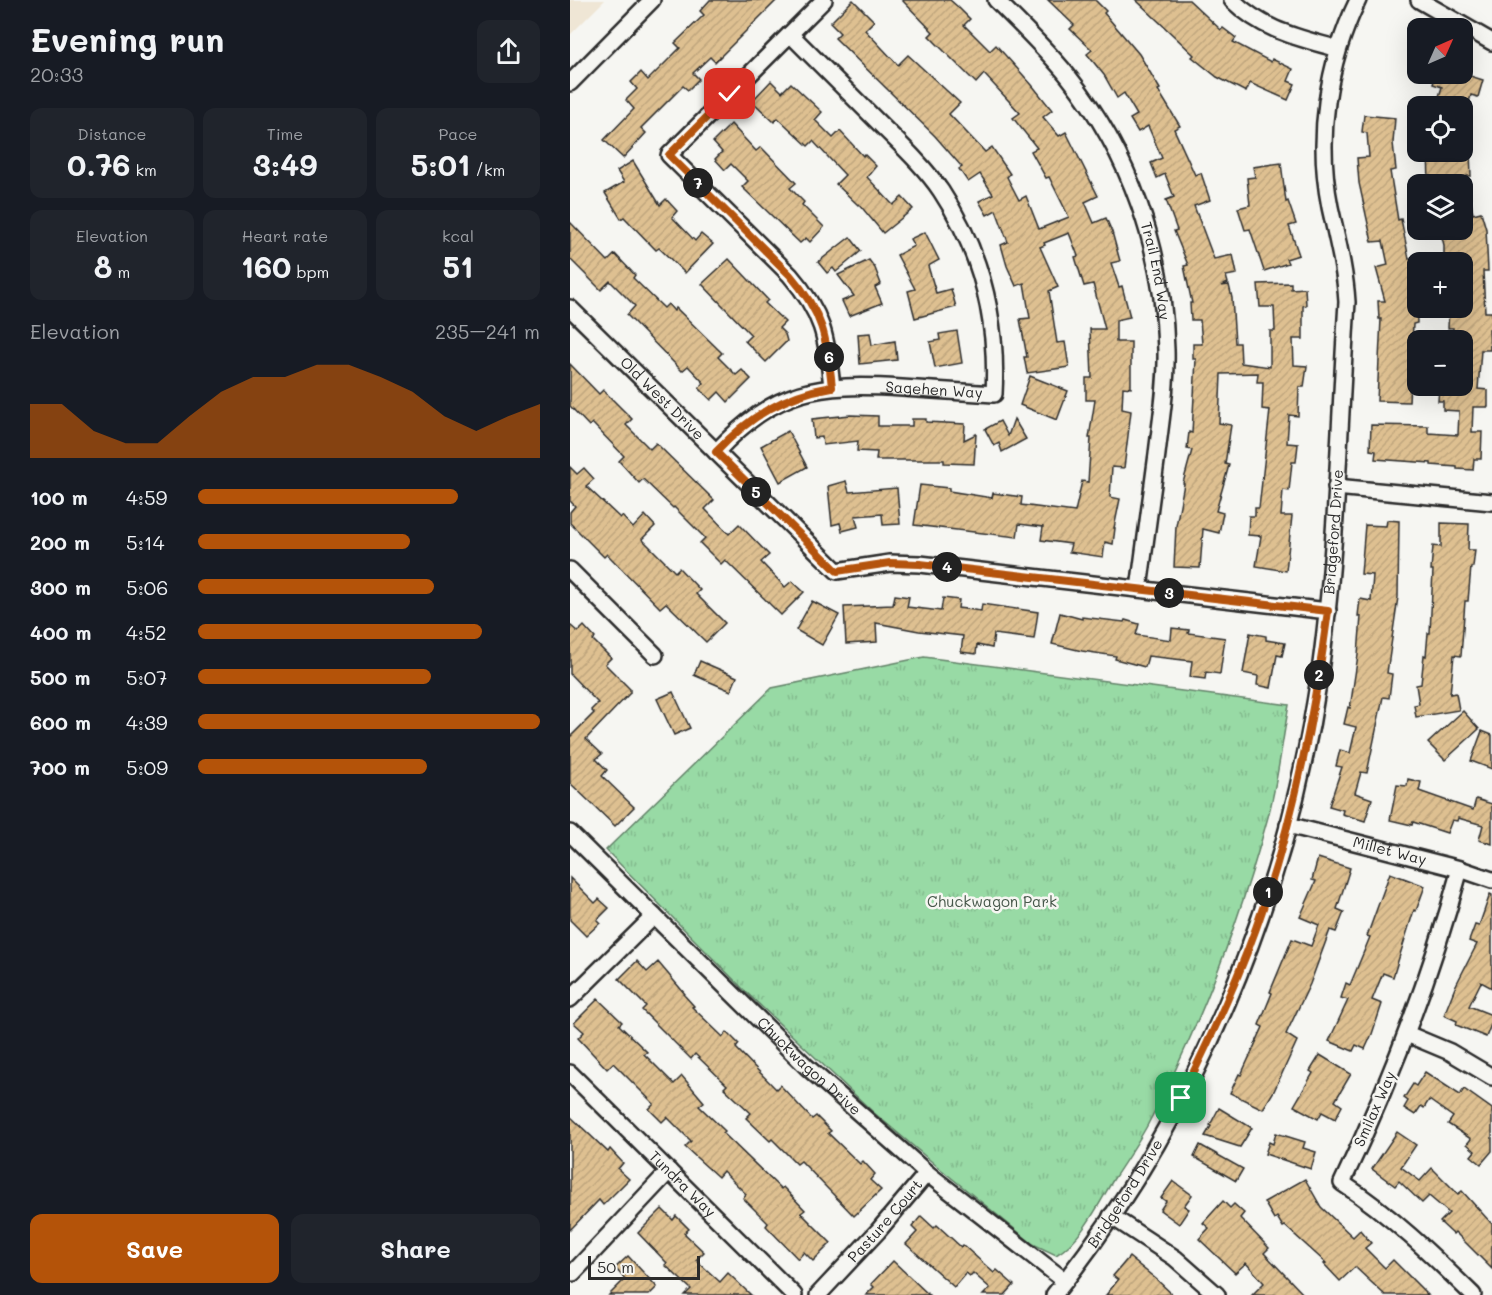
<!DOCTYPE html>
<html lang="en">
<head>
<meta charset="utf-8">
<style>
	:root { --surface:#171b24; --page:#20242c; --text:#f1f3f6; --muted:#9ea1a6; --accent:#b45309 }
	body { margin:0; font-family:Mali,sans-serif; background:var(--page); color:var(--text); height:100vh; display:flex; flex-direction:column; font-size:22px; white-space:nowrap }
	* { box-sizing:border-box; margin:0 }
	p { font-size:20px; color:var(--muted) }
	.icon { flex:none; width:33px; height:33px; fill:none; stroke:currentColor; stroke-width:2; stroke-linecap:round; stroke-linejoin:round }
	.map { position:relative; flex:1; overflow:hidden }
	.panel { display:flex; flex-direction:column; background:var(--surface); width:570px }
	.panel>* { flex:none }
	.needle { width:39px; rotate:45deg }
	.fabs { position:absolute; left:837px; top:18px; display:grid; gap:12px }
	.fabs a { display:grid; place-items:center; width:66px; height:66px; border-radius:12px; background:var(--surface); box-shadow:0 6px 24px #0002; font-size:30px }
	.scale { position:absolute; left:18px; bottom:15px; width:112px; box-sizing:border-box; padding-left:6px; border:3px solid #2b2b2b; border-top:0; font-size:16px; line-height:21px; white-space:nowrap; color:#2b2b2b; -webkit-text-stroke:4px #f6f6f2; paint-order:stroke }
	.pin { position:absolute; display:grid; place-items:center; width:51px; height:51px; color:#fff; margin:-26px; border-radius:12px; box-shadow:0 3px 9px #0006 }
	.km { position:absolute; width:30px; height:30px; margin:-15px; border-radius:50%; background:#222; color:#fff; font-size:16px; line-height:30px; text-align:center }
	.round { display:grid; place-items:center; flex:none; width:63px; height:63px; border-radius:12px; background:var(--page) }
	.head { display:flex; align-items:center; justify-content:space-between; height:102px; padding:0 30px }
	h1 { font-size:33px; font-weight:700; line-height:45px }
	.stats { display:grid; grid-template-columns:repeat(3,1fr); gap:9px; height:102px; padding:6px 30px }
	.stats div { display:grid; align-content:center; border-radius:12px; background:var(--page); text-align:center }
	.stats b { font-size:30px; font-weight:700 }
	.stats small { font-size:16px; font-weight:400 }
	.stats p { font-size:16px }
	.chart { height:168px; padding:12px 30px }
	.chart p { display:flex; justify-content:space-between }
	.chart svg { width:100%; height:108px; margin-top:6px; fill:var(--accent); opacity:.7 }
	.action { display:flex; gap:12px; margin-top:auto; padding:12px 30px }
	.action a { flex:1; height:69px; border-radius:12px; background:var(--accent); color:#fff; font-size:24px; font-weight:700; line-height:69px; text-align:center }
	.action a+a { background:var(--page); color:var(--text) }
	ul { padding:0 30px; list-style:none; font-size:20px }
	li { display:grid; grid-template-columns:96px 72px 1fr; align-items:center; height:45px }
	li i { height:15px; border-radius:8px; background:var(--accent) }
	main { display:flex; flex:1; min-height:0 }
	.map>svg:first-child { display:block }
	.built { fill:#efe6d5 }
	.grass { fill:url(#grass-tufts); stroke:#628268; stroke-width:1.5 }
	.building { fill:url(#building-hatch); stroke:#2b2b2b; stroke-width:1.5 }
	.lines { fill:none; stroke-linecap:round; stroke-linejoin:round }
	.minor-casing { stroke:#2b2b2b; stroke-width:20 }
	.minor { stroke:#f6f6f2; stroke-width:15 }
	.route-casing { stroke:#fff; stroke-width:12 }
	.route { stroke:#b45309; stroke-width:8 }
	.labels { text-anchor:middle; stroke-width:5; stroke-linejoin:round; paint-order:stroke }
	.street-label { font-size:15px; fill:#2b2b2b; stroke:#f6f6f2 }
	.park-label { font-size:15px; fill:#46574a; stroke:#f6f6f2 }
</style>
</head>
<body>
<main>
<section class="panel">
<div class="head"><div><h1>Evening run</h1><p>20:33</p></div><a class="round"><svg class="icon" aria-label="share" viewBox="0 0 24 24"><path d="M12 15V3M7 8l5-5 5 5M5 13v7h14v-7"/></svg></a></div>
<div class="stats">
<div><p>Distance</p><b>0.76<small> km</small></b></div>
<div><p>Time</p><b>3:49</b></div>
<div><p>Pace</p><b>5:01<small> /km</small></b></div>
</div>
<div class="stats">
<div><p>Elevation</p><b>8<small> m</small></b></div>
<div><p>Heart rate</p><b>160<small> bpm</small></b></div>
<div><p>kcal</p><b>51</b></div>
</div>
<div class="chart"><p><span>Elevation</span>235–241 m</p>
<svg viewBox="0 0 160 44" preserveAspectRatio="none"><path d="M0 44V22L10 22L20 33L30 38L40 38L50 27L60 17L70 11L80 11L90 6L100 6L110 11L120 17L130 27L140 33L150 27L160 22V44z"/></svg>
</div>
<ul>
<li><b>100 m</b>4:59<i style="width:76%"></i></li>
<li><b>200 m</b>5:14<i style="width:62%"></i></li>
<li><b>300 m</b>5:06<i style="width:69%"></i></li>
<li><b>400 m</b>4:52<i style="width:83%"></i></li>
<li><b>500 m</b>5:07<i style="width:68%"></i></li>
<li><b>600 m</b>4:39<i style="width:100%"></i></li>
<li><b>700 m</b>5:09<i style="width:67%"></i></li>
</ul>
<div class="action"><a>Save</a><a>Share</a></div>
</section>
<div class="map">
<svg width="922" height="1295" viewBox="0 0 922 1295">
	<defs>
		<pattern id="grass-tufts" width="24" height="20" patternUnits="userSpaceOnUse" patternTransform="scale(1.5)"><rect width="24" height="20" fill="#98daa5"/><path d="M3 7l-1-3M5 7V3M7 7l1-3M15 17l-1-3M17 17v-4M19 17l1-3" fill="none" stroke="#83bb8e"/></pattern>
		<pattern id="building-hatch" width="6" height="6" patternUnits="userSpaceOnUse" patternTransform="scale(1.5)"><rect width="6" height="6" fill="#dec091"/><path d="M-1 1l2-2M0 6l6-6M5 7l2-2" fill="none" stroke="#bfa57d"/></pattern>
	</defs>
	<rect width="100%" height="100%" fill="#f6f6f2"/>
	<filter id="ink" filterUnits="userSpaceOnUse"><feTurbulence type="fractalNoise" baseFrequency=".0167" numOctaves="2"/><feDisplacementMap in="SourceGraphic" scale="12" xChannelSelector="R" yChannelSelector="G"/><feConvolveMatrix kernelMatrix="1 2 1 2 8 2 1 2 1" color-interpolation-filters="sRGB"/></filter>
	<g filter="url(#ink)">
		<!-- built -->
		<polygon class="built" points="0,0 35,0 0,35"/>
		<!-- grass -->
		<path class="grass" d="M 354,657 L 719,705 C 712,742 708,780 698,817 C 669,923 629,1029 577,1126 C 567,1144 555,1162 543,1180 C 529,1204 511,1241 486,1255 L 463,1244 L 368,1167 L 303,1112 L 176,992 L 36,850 L 202,688 Z"/>
		<!-- building -->
		<g class="building">
			<polygon points="140,0 207,0 145,62 140,57 123,73 129,79 118,90 113,86 71,128 76,133 53,158 34,140 64,109 56,100 67,89 61,82 71,72 78,80 110,48 105,43 134,15 130,11"/>
			<polygon points="283,0 304,21 295,30 328,65 338,55 390,103 379,114 415,152 422,147 440,174 437,177 449,200 456,196 469,229 499,217 479,177 476,178 461,151 467,148 443,118 450,113 414,74 406,83 359,36 363,32 332,0 380,0 388,7 400,19 394,25 420,51 426,45 462,85 482,110 473,117 489,136 496,132 528,196 515,202 524,223 536,218 542,232 550,261 541,263 549,287 552,286 560,317 546,320 546,342 561,342 561,388 553,387 552,409 561,411 554,468 542,467 540,497 550,499 544,528 545,528 543,544 535,542 533,557 499,552 501,544 471,540 473,527 449,524 447,537 344,525 350,485 379,488 379,491 422,498 423,493 452,497 451,505 505,512 512,481 518,482 521,438 519,438 525,400 516,400 516,378 522,378 520,329 535,329 523,284 514,286 505,257 508,256 499,233 474,243 475,245 470,247 488,287 479,291 487,343 495,342 499,367 457,373 454,357 457,357 450,319 460,318 454,283 446,286 437,266 431,245 438,242 426,210 417,215 409,201 423,194 410,174 398,182 389,169 392,167 365,136 265,38 270,33 260,23"/>
			<polygon points="478,0 525,0 536,11 534,13 569,54 590,89 588,90 610,126 604,129 625,175 631,173 640,200 624,206 644,259 663,255 667,274 656,276 658,283 651,286 659,285 662,298 665,343 670,343 671,363 700,367 700,331 705,331 704,307 690,307 688,284 721,283 721,289 735,288 736,305 733,306 733,339 723,339 724,365 737,366 734,387 729,387 728,416 719,415 717,443 728,444 726,462 722,462 719,491 713,490 711,516 722,516 716,571 686,566 691,536 678,535 679,516 685,516 685,508 689,508 700,410 692,409 693,382 687,382 688,373 651,374 649,423 661,425 655,464 659,465 646,511 653,513 649,533 633,529 630,568 604,567 606,526 614,484 613,483 622,450 617,449 619,432 622,433 626,359 623,359 623,344 632,344 630,320 621,320 620,303 622,303 614,266 618,265 604,231 607,230 596,200 604,197 595,174 587,178 581,163 592,158 578,126 568,132 560,119 567,115 554,93 547,98 534,75 517,54 522,50 500,29 504,25"/>
			<polygon points="566,0 619,0 651,30 653,28 666,38 663,42 701,62 702,59 723,69 718,81 725,84 718,100 680,83 676,92 647,77 622,57 624,55"/>
			<polygon points="866,74 900,74 900,76 913,80 908,97 901,95 898,106 866,106 872,87 863,84"/>
			<polygon points="201,81 212,92 221,83 252,112 245,120 263,138 270,131 293,156 294,154 306,166 297,177 323,205 332,197 343,209 313,233 289,204 288,205 266,184 275,175 243,141 238,146 208,118 204,122 182,101"/>
			<polygon points="794,115 825,118 823,143 826,170 820,171 828,220 831,219 839,259 848,257 848,281 845,281 847,323 843,324 839,402 807,401 811,319 809,319 808,301 815,301 806,268 818,265 813,241 802,242 789,183 787,158 799,157 797,133 792,132"/>
			<polygon points="161,124 186,151 191,147 226,183 220,188 234,202 232,205 254,227 240,242 236,238 230,243 172,187 178,181 161,164 155,170 145,159 152,152 143,142"/>
			<polygon points="858,152 900,152 901,176 897,176 898,182 859,183"/>
			<polygon points="63,161 90,205 96,199 107,211 102,217 125,241 131,234 143,244 115,273 89,248 86,250 54,217 51,219 35,193 54,182 47,171"/>
			<polygon points="711,163 716,202 718,201 726,224 719,226 729,255 716,259 718,263 694,271 680,229 675,230 668,208 680,205 677,178 685,177 683,167"/>
			<polygon points="899,189 903,214 911,212 916,229 918,271 913,271 915,312 922,312 922,329 919,329 920,350 911,350 908,389 918,390 918,407 903,407 902,432 912,432 911,459 904,459 903,470 887,469 887,467 861,465 861,463 805,459 806,451 800,450 801,425 858,426 858,433 888,435 889,411 873,410 873,401 868,401 869,387 892,388 892,340 883,340 883,328 878,328 879,308 892,308 892,262 874,262 874,245 870,230 892,230 892,190"/>
			<polygon points="0,222 38,261 45,254 65,275 63,278 94,308 98,304 104,311 106,308 152,353 148,357 166,375 172,370 181,379 158,402 149,392 141,400 129,388 134,383 118,366 112,371 57,315 65,306 40,281 31,290 0,259"/>
			<polygon points="355,232 369,260 358,266 366,293 381,289 386,307 345,318 338,291 345,289 327,255 344,246 340,239"/>
			<polygon points="280,237 291,251 266,272 263,268 257,273 248,262"/>
			<polygon points="159,259 198,300 195,303 215,322 209,328 215,334 217,341 196,362 175,341 181,335 132,284"/>
			<polygon points="299,260 305,268 311,284 305,287 312,303 279,316 272,301 284,296 268,275"/>
			<polygon points="387,331 392,363 365,368 360,342 370,340 369,334"/>
			<polygon points="300,333 302,345 325,341 327,360 290,364 288,334"/>
			<polygon points="0,364 29,394 33,390 62,419 56,425 80,449 86,443 144,500 135,509 159,534 169,524 199,555 191,562 215,587 222,581 234,592 211,615 155,560 151,564 130,543 135,538 104,507 103,508 73,479 69,483 49,461 54,456 22,423 19,426 0,406"/>
			<polygon points="460,376 498,391 487,420 450,405"/>
			<polygon points="280,415 308,416 308,426 342,426 342,419 356,419 356,422 395,424 394,440 406,434 404,464 374,463 374,460 306,460 307,452 287,451 288,441 253,445 252,437 244,438 242,419"/>
			<polygon points="444,419 456,439 432,452 429,443 424,446 415,429 430,421 438,436"/>
			<polygon points="218,431 237,467 210,482 191,446"/>
			<polygon points="0,467 7,474 14,468 24,479 16,486 50,518 52,516 63,528 75,515 85,526 72,539 105,572 109,568 130,590 126,594 155,623 136,642 96,603 90,608 37,554 34,557 0,523 0,512 5,506 0,501"/>
			<polygon points="276,481 279,492 327,488 330,524 313,525 312,514 285,516 288,527 272,531 270,523 262,525 258,486"/>
			<polygon points="817,520 829,521 828,597 817,673 822,674 819,698 813,697 797,773 791,772 785,793 802,799 795,821 772,814 773,810 759,806 772,767 766,766 770,750 780,753 786,727 774,724 778,707 780,708 788,655 791,616 788,616 790,599 801,601 803,575 791,574 795,525 816,526"/>
			<polygon points="871,523 899,524 898,550 905,550 903,567 901,567 898,601 895,601 891,656 884,655 880,694 886,693 889,710 846,717 844,705 849,704 846,685 851,684 854,655 856,656 858,633 860,633 863,570 861,570 863,546 871,547"/>
			<polygon points="325,595 339,597 337,607 371,611 373,598 389,600 388,608 411,611 412,604 468,612 464,639 424,634 422,648 407,645 406,654 391,652 393,636 349,631 306,623 307,642 276,644 274,607 323,605"/>
			<polygon points="242,601 269,615 252,645 226,630"/>
			<polygon points="490,613 512,619 512,617 554,622 555,620 569,624 566,635 601,640 602,628 619,630 618,633 655,638 650,674 636,672 635,679 620,677 622,661 578,656 575,667 545,659 546,656 512,651 482,644"/>
			<polygon points="0,625 8,632 14,626 25,638 23,640 41,658 35,664 60,689 60,693 16,739 32,754 26,759 37,770 32,776 64,807 45,826 0,783 0,737 24,713 21,710 28,703 0,674"/>
			<polygon points="680,633 696,636 696,640 715,643 712,656 707,655 701,688 687,685 688,676 673,673"/>
			<polygon points="130,661 167,677 161,691 124,675"/>
			<polygon points="103,692 120,728 104,735 87,699"/>
			<polygon points="893,711 909,729 875,760 858,743"/>
			<polygon points="912,731 922,735 922,769 901,761"/>
			<polygon points="838,779 851,782 849,791 903,810 906,799 922,804 922,844 909,840 913,825 888,818 887,821 882,820 877,833 843,822 842,825 820,820 827,785 837,786"/>
			<polygon points="748,858 780,868 767,909 774,912 766,932 760,930 740,984 716,1034 727,1041 704,1091 693,1109 660,1093 669,1074 671,1075 693,1027 689,1025 702,993 700,992 722,939 741,946 749,925 730,917 746,881 742,880"/>
			<polygon points="820,873 855,886 846,911 844,910 823,977 813,973 802,1000 812,1004 802,1034 795,1049 786,1045 783,1051 759,1041 778,1000 771,998 776,983 780,985 800,937 797,936"/>
			<polygon points="0,878 25,903 29,899 39,908 27,920 30,923 16,936 0,920"/>
			<polygon points="920,894 922,895 922,988 911,982 899,1006 922,1015 922,1022 916,1037 886,1025 887,1021 874,1015 886,985 907,944 899,941 905,925 909,926"/>
			<polygon points="67,961 77,972 88,962 115,994 114,995 124,1006 122,1007 153,1037 157,1032 169,1044 166,1048 206,1089 210,1085 242,1119 246,1116 261,1131 258,1133 290,1164 293,1161 305,1174 300,1180 311,1190 284,1216 231,1161 227,1164 202,1139 200,1141 176,1118 181,1113 154,1088 157,1085 125,1054 121,1059 72,1010 76,1006 49,979"/>
			<polygon points="28,999 52,1022 49,1025 77,1052 74,1054 104,1084 112,1076 134,1102 129,1106 155,1131 153,1133 211,1189 213,1187 235,1210 231,1213 261,1243 243,1261 234,1252 228,1259 196,1226 198,1223 173,1198 176,1194 153,1171 148,1177 127,1158 115,1147 121,1141 97,1117 92,1122 79,1109 84,1104 43,1063 37,1069 8,1038 14,1032 4,1023"/>
			<polygon points="750,1055 781,1074 765,1101 772,1106 765,1119 752,1112 748,1119 724,1106 743,1073 740,1071"/>
			<polygon points="855,1072 890,1095 894,1089 922,1109 922,1151 911,1164 901,1156 905,1151 897,1144 901,1139 878,1124 883,1117 859,1100 854,1108 851,1106 845,1115 834,1108 838,1101 834,1098 843,1084 846,1086"/>
			<polygon points="649,1108 682,1128 670,1147 635,1136 641,1126 640,1125"/>
			<polygon points="0,1116 38,1152 40,1149 53,1163 48,1169 59,1179 33,1205 29,1200 0,1230"/>
			<polygon points="827,1132 846,1145 831,1167 850,1181 862,1168 888,1194 892,1191 922,1224 922,1269 885,1232 883,1234 870,1222 879,1213 859,1196 852,1203 829,1181 825,1186 802,1169"/>
			<polygon points="706,1133 735,1142 733,1148 746,1152 741,1169 695,1154 699,1142 703,1144"/>
			<polygon points="630,1145 673,1169 666,1181 624,1157"/>
			<polygon points="735,1179 751,1207 783,1237 790,1230 801,1243 795,1248 815,1268 823,1260 858,1295 815,1295 785,1267 770,1281 754,1264 756,1263 715,1226 713,1227 707,1217 704,1219 694,1202"/>
			<polygon points="603,1181 622,1195 614,1206 619,1209 609,1224 590,1210 596,1201 591,1198"/>
			<polygon points="653,1201 660,1208 664,1204 674,1213 670,1218 699,1248 694,1253 734,1295 682,1295 694,1283 676,1263 665,1273 629,1239 639,1228 633,1223"/>
			<polygon points="92,1209 103,1220 106,1216 119,1229 114,1233 134,1252 126,1260 150,1282 158,1273 181,1295 115,1295 121,1289 95,1265 97,1263 68,1233"/>
			<polygon points="351,1216 364,1228 367,1225 391,1247 393,1245 424,1273 427,1270 444,1285 435,1295 413,1295 420,1288 403,1273 400,1276 396,1273 384,1287 336,1244 347,1232 342,1227"/>
			<polygon points="58,1256 87,1287 79,1295 39,1295 55,1279 45,1268"/>
			<polygon points="559,1257 586,1279 603,1295 536,1295 548,1280 543,1276"/>
			<polygon points="323,1261 359,1295 296,1295 304,1287 301,1284"/>
		</g>
		<g class="lines">
			<defs>
				<g id="minor">
					<path d="M 254,0 L 99,155 L 220,275 C 253,313 257,338 262,387"/>
					<path id="s1" d="M 426,0 C 451,25 476,49 498,76 C 560,153 594,252 596,350 C 597,385 591,419 587,454 C 581,499 575,544 569,589"/>
					<path d="M 662,0 C 694,31 727,37 768,49"/>
					<polyline points="849,0 922,42"/>
					<polyline points="0,83 82,0"/>
					<path id="s2" d="M 0,308 L 267,571 L 320,563 L 350,564 L 758,611"/>
					<path id="s3" d="M 146,452 C 206,388 248,383 332,388 C 363,390 394,392 424,394 C 428,321 412,253 371,191 C 354,166 331,145 310,124 C 280,94 250,64 220,34"/>
					<polyline points="766,487 922,502"/>
					<polyline points="0,570 85,655"/>
					<path id="s4" d="M 718,825 L 890,869 L 922,880"/>
					<path id="s5" d="M 0,833 L 237,1067 L 357,1173 L 495,1281"/>
					<path d="M 890,869 C 860,979 821,1080 772,1183 C 821,1215 861,1254 903,1295"/>
					<polyline points="0,999 84,916"/>
					<polyline points="837,1034 880,1052 922,1077"/>
					<path id="s6" d="M 0,1073 L 224,1295"/>
					<polyline points="541,1216 605,1258 647,1295"/>
					<polyline points="3,1273 99,1171"/>
					<path id="s7" d="M 248,1295 L 308,1231 L 357,1173"/>
					<path id="s8" d="M 484,1295 C 624,1120 716,900 749,678 C 767,554 769,427 777,302 C 775,269 767,239 760,207 C 746,137 757,64 788,0"/>
				</g>
			</defs>
			<!-- minor casing -->
			<use href="#minor" class="minor-casing"/>
			<!-- minor -->
			<use href="#minor" class="minor"/>
		</g>
	</g>
	<g class="lines" filter="url(#ink)">
		<defs>
			<path id="route" d="M 160,94 L 99,155 L 220,275 C 253,313 257,338 262,387 C 214,395 179,417 146,452 L 267,571 L 320,563 L 350,564 L 758,611 C 745,711 726,809 694,905 C 672,972 642,1035 611,1098"/>
		</defs>
		<!-- route casing -->
		<use href="#route" class="route-casing"/>
		<!-- route -->
		<use href="#route" class="route"/>
	</g>
	<g class="labels">
		<!-- street labels -->
		<g class="street-label">
			<text dy="5" stroke="none"><textPath href="#s1" startOffset="321">Trail End Way</textPath></text>
			<text dy="5" stroke="none"><textPath href="#s3" startOffset="238">Sagehen Way</textPath></text>
			<text dy="5" stroke="none"><textPath href="#s2" startOffset="129">Old West Drive</textPath></text>
			<text dy="5" stroke="none"><textPath href="#s8" startOffset="826">Bridgeford Drive</textPath></text>
			<text dy="5" stroke="none"><textPath href="#s4" startOffset="105">Millet Way</textPath></text>
			<text dy="5" stroke="none"><textPath href="#s5" startOffset="334">Chuckwagon Drive</textPath></text>
			<text transform="translate(805 1109) rotate(-66)" y="5">Smilax Way</text>
			<text dy="5" stroke="none"><textPath href="#s6" startOffset="158">Tundra Way</textPath></text>
			<text dy="5" stroke="none"><textPath href="#s8" startOffset="124">Bridgeford Drive</textPath></text>
			<text dy="5" stroke="none"><textPath href="#s7" startOffset="100">Pasture Court</textPath></text>
		</g>
		<!-- park labels -->
		<g class="park-label">
			<text x="422" y="907">Chuckwagon Park</text>
		</g>
	</g>
</svg>
<div class="fabs">
<a><svg class="needle" viewBox="-14 -14 28 28"><path d="M0-13l5 13h-10z" fill="#e53935"/><path d="M0 13l5-13h-10z" fill="#9ea1a6"/></svg></a>
<a><svg class="icon" aria-label="locate" viewBox="0 0 24 24"><circle cx="12" cy="12" r="6"/><path d="M12 2v4M12 18v4M2 12h4M18 12h4"/></svg></a>
<a><svg class="icon" aria-label="layers" viewBox="0 0 24 24"><path d="M12 4l9 5-9 5-9-5zM3 14l9 5 9-5"/></svg></a>
<a>+</a>
<a>−</a>
</div>
<div class="scale">50 m</div>
<div class="pin" style="left:611px;top:1098px;background:#1e9e55"><svg class="icon" aria-label="arrive" viewBox="0 0 24 24"><path d="M6 21V4h12l-3 4 3 4H6"/></svg></div>
<div class="pin" style="left:160px;top:94px;background:#d93025"><svg class="icon" aria-label="check" viewBox="0 0 24 24"><path d="M5 12l5 5 9-10"/></svg></div>
<b class="km" style="left:698px;top:892px">1</b>
<b class="km" style="left:749px;top:675px">2</b>
<b class="km" style="left:599px;top:593px">3</b>
<b class="km" style="left:377px;top:567px">4</b>
<b class="km" style="left:186px;top:492px">5</b>
<b class="km" style="left:259px;top:357px">6</b>
<b class="km" style="left:128px;top:183px">7</b>
</div>
</main>
</body>
</html>
